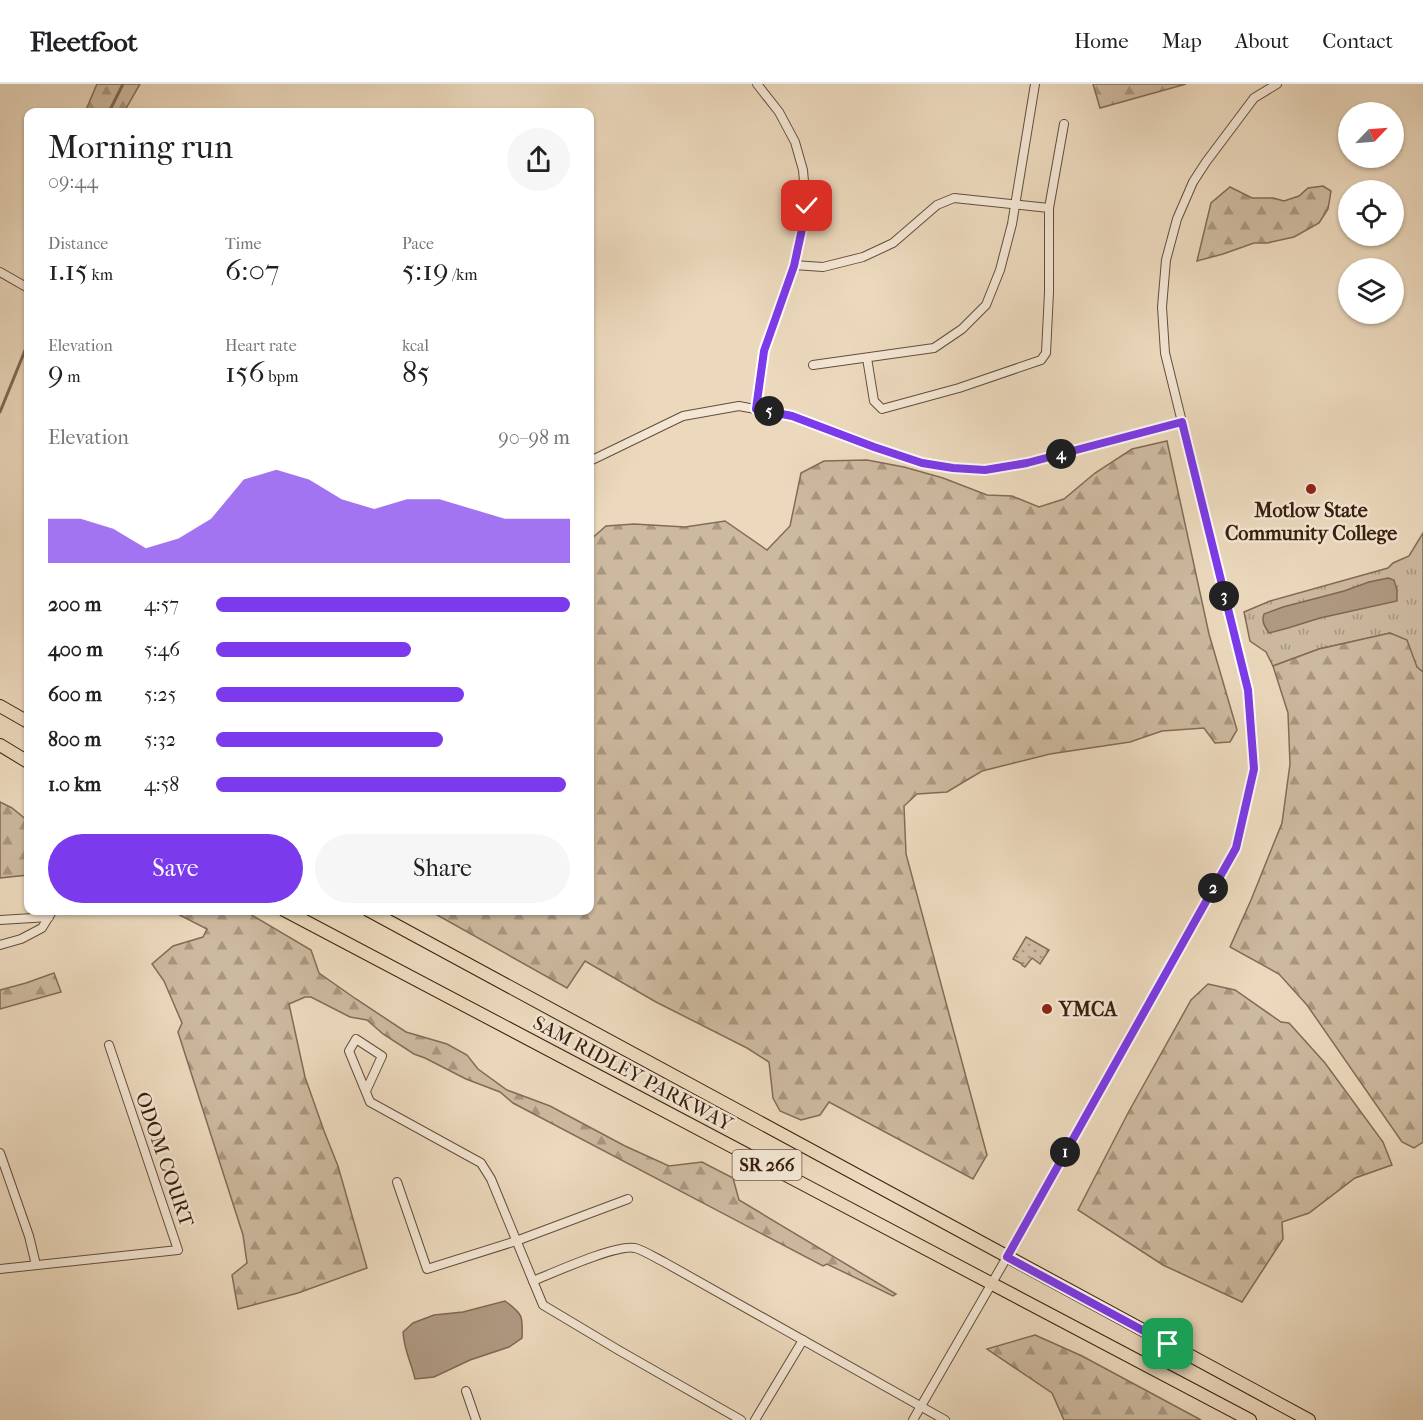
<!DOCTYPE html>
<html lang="en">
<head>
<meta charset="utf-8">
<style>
	:root { --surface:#fff; --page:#f6f6f6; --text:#202124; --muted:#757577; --line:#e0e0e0; --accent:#7c3aed }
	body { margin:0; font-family:"IM FELL French Canon",serif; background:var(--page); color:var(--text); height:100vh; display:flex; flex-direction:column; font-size:22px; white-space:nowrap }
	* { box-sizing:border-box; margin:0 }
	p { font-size:20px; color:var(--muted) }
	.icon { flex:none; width:33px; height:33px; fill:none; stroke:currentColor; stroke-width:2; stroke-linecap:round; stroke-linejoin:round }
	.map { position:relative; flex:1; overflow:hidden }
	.drawer { position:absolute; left:24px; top:24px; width:570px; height:807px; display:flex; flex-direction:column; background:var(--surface); border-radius:12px; box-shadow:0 2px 4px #0004 }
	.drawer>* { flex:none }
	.needle { width:39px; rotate:65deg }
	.buttons { position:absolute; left:1338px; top:18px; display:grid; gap:12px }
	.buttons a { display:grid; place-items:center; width:66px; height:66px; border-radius:50%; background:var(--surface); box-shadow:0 2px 4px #0004; font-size:30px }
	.pin { position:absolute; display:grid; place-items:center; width:51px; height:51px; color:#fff; margin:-26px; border-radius:12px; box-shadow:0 3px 9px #0006 }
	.km { position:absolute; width:30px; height:30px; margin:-15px; border-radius:50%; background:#222; color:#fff; font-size:16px; line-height:30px; text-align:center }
	.round { display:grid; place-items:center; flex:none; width:63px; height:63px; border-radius:32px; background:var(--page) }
	.headline { display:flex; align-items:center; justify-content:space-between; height:102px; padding:0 24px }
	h1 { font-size:33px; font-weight:600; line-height:45px }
	.figures { display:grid; grid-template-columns:repeat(3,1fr); gap:9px; height:102px; padding:6px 24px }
	.figures div { display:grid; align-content:center }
	.figures b { font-size:30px; font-weight:600 }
	.figures small { font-size:16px; font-weight:400 }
	.figures p { font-size:16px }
	.chart { height:168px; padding:12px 24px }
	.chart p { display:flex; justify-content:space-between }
	.chart svg { width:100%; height:108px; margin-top:6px; fill:var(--accent); opacity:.7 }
	.action { display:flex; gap:12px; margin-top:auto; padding:12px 24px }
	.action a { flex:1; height:69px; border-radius:36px; background:var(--accent); color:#fff; font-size:24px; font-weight:600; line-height:69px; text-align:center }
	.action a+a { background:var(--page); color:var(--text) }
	ul { padding:0 24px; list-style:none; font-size:20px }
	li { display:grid; grid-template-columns:96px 72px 1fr; align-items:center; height:45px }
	li i { height:15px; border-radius:8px; background:var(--accent) }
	header { display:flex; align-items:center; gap:36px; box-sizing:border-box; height:84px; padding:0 30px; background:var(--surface); border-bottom:2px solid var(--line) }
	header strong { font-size:28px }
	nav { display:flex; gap:33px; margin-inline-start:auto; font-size:21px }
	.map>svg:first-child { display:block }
	.grass { fill:url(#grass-tufts); stroke:#826c56; stroke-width:1.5 }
	.forest { fill:url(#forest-firs); stroke:#826c56; stroke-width:1.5 }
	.park { fill:url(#park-dots); stroke:#826c56; stroke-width:1.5 }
	.water { fill:#af9981; stroke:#7f6853; stroke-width:1.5 }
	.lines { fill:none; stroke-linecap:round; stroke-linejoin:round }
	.stream { stroke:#7f6853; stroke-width:3 }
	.minor-casing { stroke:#654d39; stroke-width:10 }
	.primary-casing { stroke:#381e0d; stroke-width:14 }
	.minor { stroke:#f3e6d4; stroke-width:8 }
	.primary { stroke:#ecd9bd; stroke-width:12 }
	.route-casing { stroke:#fff; stroke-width:12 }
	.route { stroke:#7c3aed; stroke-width:8 }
	.poi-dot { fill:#8f2418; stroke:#f3e6d4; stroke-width:2 }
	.labels { text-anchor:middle; stroke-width:5; stroke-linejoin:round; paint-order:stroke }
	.shield { fill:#f3e6d4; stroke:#705a49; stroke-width:1.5 }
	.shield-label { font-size:18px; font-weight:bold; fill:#381e0d }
	.poi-label { font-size:20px; font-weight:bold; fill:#381e0d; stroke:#f3e6d4 }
	.street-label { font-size:20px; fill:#381e0d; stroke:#f3e6d4 }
</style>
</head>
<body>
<header>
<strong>Fleetfoot</strong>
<nav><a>Home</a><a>Map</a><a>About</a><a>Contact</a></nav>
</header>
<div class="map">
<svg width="1423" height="1336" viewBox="0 0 1423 1336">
	<defs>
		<pattern id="grass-tufts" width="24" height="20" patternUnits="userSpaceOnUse" patternTransform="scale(1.5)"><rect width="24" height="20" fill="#cdb99f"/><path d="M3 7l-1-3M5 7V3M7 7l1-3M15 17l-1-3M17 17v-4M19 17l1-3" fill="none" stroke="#a79680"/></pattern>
		<pattern id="forest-firs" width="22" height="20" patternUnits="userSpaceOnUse" patternTransform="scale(1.5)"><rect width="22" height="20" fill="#cdb99f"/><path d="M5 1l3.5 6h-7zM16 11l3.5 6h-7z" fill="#a79680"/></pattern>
		<pattern id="park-dots" width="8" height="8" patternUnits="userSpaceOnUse" patternTransform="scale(1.5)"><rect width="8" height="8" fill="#cdb99f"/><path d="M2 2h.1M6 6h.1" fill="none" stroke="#a79680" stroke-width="1.8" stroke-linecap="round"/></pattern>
	</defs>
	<rect width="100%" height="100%" fill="#ecd9bd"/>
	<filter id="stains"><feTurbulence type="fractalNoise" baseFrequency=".00333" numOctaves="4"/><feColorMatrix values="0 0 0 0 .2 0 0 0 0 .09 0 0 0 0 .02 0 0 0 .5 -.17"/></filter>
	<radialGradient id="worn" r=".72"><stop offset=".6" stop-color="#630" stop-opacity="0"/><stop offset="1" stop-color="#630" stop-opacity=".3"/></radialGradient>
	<!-- grass -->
	<polygon class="grass" points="1423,449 1423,588 1417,584 1390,549 1319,565 1273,582 1266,568 1250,557 1244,528 1270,517 1388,484 1393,479 1409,472"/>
	<!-- forest -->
	<g class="forest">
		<polygon points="97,0 140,0 124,28 85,28"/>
		<polygon points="1093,0 1186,0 1100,24"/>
		<polygon points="1323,102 1331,107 1328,125 1319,139 1294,153 1267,159 1254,159 1223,170 1197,177 1211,119 1230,103 1252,114 1273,114 1284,117 1299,112 1308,104"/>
		<polygon points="1167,357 1209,550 1237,646 1230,658 1215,659 1204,644 1162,647 1130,658 1050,670 982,687 947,708 917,710 904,722 906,770 987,1071 973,1095 829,1018 820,1031 801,1036 780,1027 773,1014 769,978 747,964 656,918 585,877 567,904 430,827 590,826 590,456 606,442 634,440 685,443 725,437 767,466 790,442 801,389 824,377 867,376 904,383 943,394 987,411 1012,412 1039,423 1064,415 1095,389 1132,365"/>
		<polygon points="1390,549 1407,556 1417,583 1423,588 1423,1058 1414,1064 1402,1058 1307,921 1279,890 1230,863 1251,816 1282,739 1290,680 1288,629 1273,582 1319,565"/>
		<polygon points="0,718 12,724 28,737 28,791 0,794"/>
		<polygon points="172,827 245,827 311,866 319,889 356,915 406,948 447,960 467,971 478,985 507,1006 550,1022 625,1062 669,1082 702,1078 733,1094 739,1116 896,1210 893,1212 827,1180 823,1182 532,1029 513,1019 500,1008 466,995 425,974 414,970 383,950 367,936 350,933 311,913 305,913 289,920 305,993 324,1047 338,1082 367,1184 298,1209 238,1225 232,1191 247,1179 243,1151 178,948 182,939 164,897 152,880 173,862 203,853 207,845"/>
		<polygon points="54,889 61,908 0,925 0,906 26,899"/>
		<polygon points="1208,900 1235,906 1281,938 1289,939 1325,979 1383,1058 1392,1081 1355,1094 1309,1129 1282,1138 1283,1155 1242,1218 1163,1181 1078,1126 1128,1029 1191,916"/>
		<polygon points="1035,1251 1082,1272 1201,1336 1064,1336 1052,1309 987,1265"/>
	</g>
	<!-- park -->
	<polygon class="park" points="1026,853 1049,866 1040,880 1032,874 1025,883 1022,881 1022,880 1013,875"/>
	<!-- water -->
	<g class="water">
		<path d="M 1388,494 L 1394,496 L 1397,506 L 1397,517 L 1320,534 L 1288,544 L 1269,549 C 1265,543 1261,537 1264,530 L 1283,523 L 1344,507 L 1369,498 Z"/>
		<path d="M 505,1217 C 523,1230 523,1232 522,1254 L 509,1263 L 470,1276 L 434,1293 L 415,1295 C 411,1277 404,1267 403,1248 L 413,1239 L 434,1231 L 463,1228 Z"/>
	</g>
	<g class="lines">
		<!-- stream -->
		<g class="stream">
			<polyline points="109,28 123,0"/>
			<polyline points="0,328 28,259"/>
		</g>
		<defs>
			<g id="minor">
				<polyline points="1049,124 1064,40"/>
				<polyline points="794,181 823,183 863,173 893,159 937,121 954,114 1049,124 1049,208 1046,269 1041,276 959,304 882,325 874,317 867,274"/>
				<polyline points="0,188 28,204"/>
				<polyline points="813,281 934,264 962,245 986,221 1000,186 1012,140 1035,0"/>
				<polyline points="756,325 764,267 794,181 806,122 803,86 795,58 779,28 757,0"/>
				<polyline points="590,377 683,332 739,322 792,332 874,363 923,379 953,384 985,386 1027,379 1182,338"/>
				<polyline points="0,836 49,833"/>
				<polyline points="0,861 21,855 42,844 53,826"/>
				<polyline points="366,1007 382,972 356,955 349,967 370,1018 481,1079 491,1095 533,1197"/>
				<polyline points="0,1069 29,1152 36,1181"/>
				<polyline points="397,1098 427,1185 516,1157 628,1115"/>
				<polyline points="0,1185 178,1166 109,961"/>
				<polyline points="466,1307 476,1336"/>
				<path d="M 741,1336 L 620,1267 L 543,1221 L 533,1197 C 553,1189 616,1160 635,1164 C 643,1166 656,1174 664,1178 L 945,1336"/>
				<polyline points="755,1336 803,1256"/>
				<polyline points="913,1336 1007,1173 1236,764 1254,685 1248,606 1165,269 1162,223 1166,176 1177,135 1193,98 1206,78 1254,14 1277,0"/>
			</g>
			<g id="primary">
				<polyline points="0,622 28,638"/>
				<polyline points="0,661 28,678"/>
				<polyline points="284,826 1250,1336"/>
				<polyline points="368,826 1309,1336"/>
			</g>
		</defs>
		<!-- minor casing -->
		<use href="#minor" class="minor-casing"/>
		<!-- primary casing -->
		<use href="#primary" class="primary-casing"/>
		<!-- minor -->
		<use href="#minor" class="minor"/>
		<!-- primary -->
		<use href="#primary" class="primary"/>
	</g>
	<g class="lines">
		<defs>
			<polyline id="route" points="807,122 794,182 764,267 756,325 792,332 874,363 922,379 953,384 985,386 1027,379 1182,338 1248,606 1254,685 1236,764 1007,1173 1168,1260"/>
		</defs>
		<!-- route casing -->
		<use href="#route" class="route-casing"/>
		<!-- route -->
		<use href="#route" class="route"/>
	</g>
	<!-- markers -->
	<g class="poi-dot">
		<circle cx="1311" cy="405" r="6"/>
		<circle cx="1047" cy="925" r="6"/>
	</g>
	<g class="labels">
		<!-- shield labels -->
		<rect class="shield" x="732.5" y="1066" width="69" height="30" rx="4.5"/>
		<g class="shield-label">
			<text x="767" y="1087">SR 266</text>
		</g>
		<!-- poi labels -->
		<g class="poi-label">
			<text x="1311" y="433">Motlow State<tspan x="1311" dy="23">Community College</tspan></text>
			<text x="1059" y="932" text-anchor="start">YMCA</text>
		</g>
		<!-- street labels -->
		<g class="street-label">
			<text transform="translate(633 989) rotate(28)" y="7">SAM RIDLEY PARKWAY</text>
			<text transform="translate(165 1075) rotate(71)" y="7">ODOM COURT</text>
		</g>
	</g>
	<rect width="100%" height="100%" filter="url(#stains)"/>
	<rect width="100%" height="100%" fill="url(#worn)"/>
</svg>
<div class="buttons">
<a><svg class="needle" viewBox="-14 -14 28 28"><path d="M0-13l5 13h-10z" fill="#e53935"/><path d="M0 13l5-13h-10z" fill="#757577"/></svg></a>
<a><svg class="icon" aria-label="locate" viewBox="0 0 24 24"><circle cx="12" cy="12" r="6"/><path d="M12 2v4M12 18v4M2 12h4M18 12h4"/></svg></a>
<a><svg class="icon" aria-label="layers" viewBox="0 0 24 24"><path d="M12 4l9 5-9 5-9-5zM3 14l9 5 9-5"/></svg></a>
</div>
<div class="pin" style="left:1168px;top:1260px;background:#1e9e55"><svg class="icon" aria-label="arrive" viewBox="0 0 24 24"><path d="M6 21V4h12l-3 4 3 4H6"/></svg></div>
<div class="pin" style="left:807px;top:122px;background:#d93025"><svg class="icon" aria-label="check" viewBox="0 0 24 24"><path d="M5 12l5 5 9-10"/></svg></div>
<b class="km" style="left:1065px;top:1068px">1</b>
<b class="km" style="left:1213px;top:804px">2</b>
<b class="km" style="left:1224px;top:512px">3</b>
<b class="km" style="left:1061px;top:370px">4</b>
<b class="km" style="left:769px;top:327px">5</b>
<section class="drawer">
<div class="headline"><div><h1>Morning run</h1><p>09:44</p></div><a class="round"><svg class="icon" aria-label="share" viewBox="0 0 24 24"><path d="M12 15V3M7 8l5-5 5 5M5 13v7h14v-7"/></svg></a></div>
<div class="figures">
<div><p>Distance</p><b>1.15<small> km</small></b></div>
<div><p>Time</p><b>6:07</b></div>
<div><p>Pace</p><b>5:19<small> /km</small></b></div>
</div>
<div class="figures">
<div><p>Elevation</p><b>9<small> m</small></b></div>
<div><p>Heart rate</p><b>156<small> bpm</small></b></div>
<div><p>kcal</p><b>85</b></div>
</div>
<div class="chart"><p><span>Elevation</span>90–98 m</p>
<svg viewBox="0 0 160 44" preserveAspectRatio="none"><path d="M0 44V26L10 26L20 30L30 38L40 34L50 26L60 10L70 6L80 10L90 18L100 22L110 18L120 18L130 22L140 26L150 26L160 26V44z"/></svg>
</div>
<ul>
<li><b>200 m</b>4:57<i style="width:100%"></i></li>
<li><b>400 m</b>5:46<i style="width:55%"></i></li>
<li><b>600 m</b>5:25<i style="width:70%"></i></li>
<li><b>800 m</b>5:32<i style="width:64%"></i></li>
<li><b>1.0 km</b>4:58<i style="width:99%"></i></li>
</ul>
<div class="action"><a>Save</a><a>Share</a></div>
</section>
</div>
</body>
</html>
